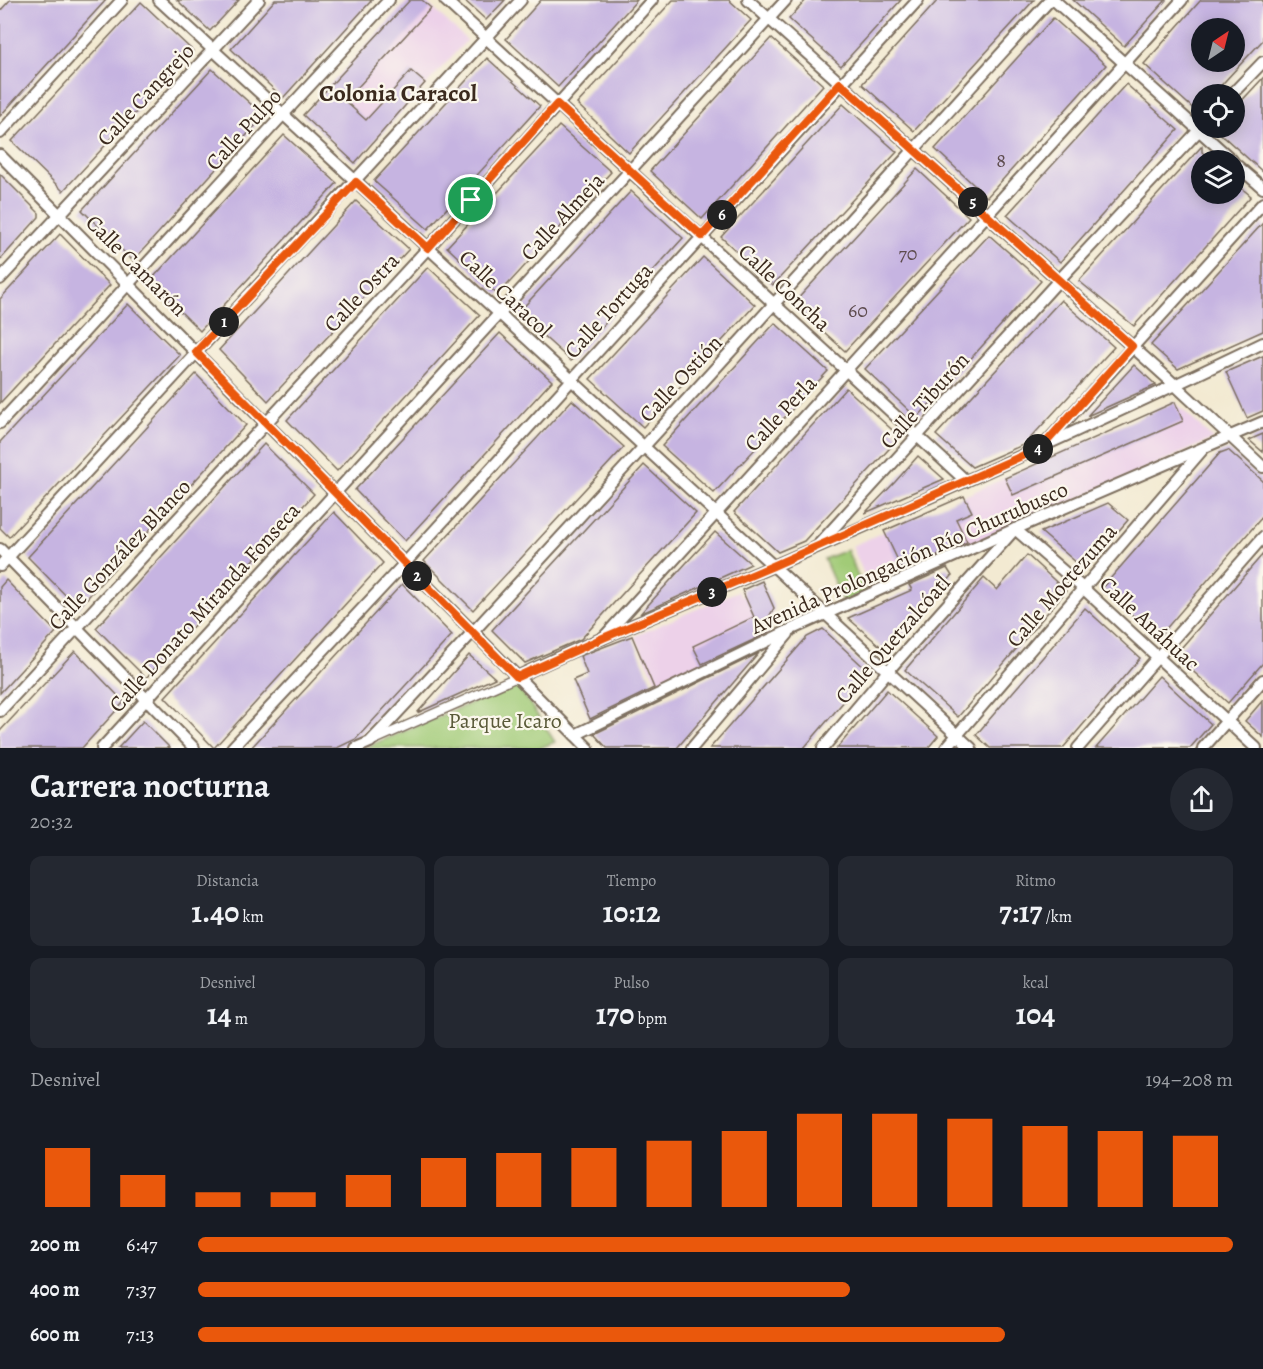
<!DOCTYPE html>
<html lang="es">
<head>
<meta charset="utf-8">
<style>
	:root { --surface:#171b24; --page:#242831; --text:#f1f3f6; --muted:#9ea1a6; --accent:#ea580c }
	body { margin:0; font-family:Alegreya,serif; background:var(--page); color:var(--text); height:100vh; display:flex; flex-direction:column; font-size:22px; white-space:nowrap }
	* { box-sizing:border-box; margin:0 }
	p { font-size:20px; color:var(--muted) }
	.icon { flex:none; width:33px; height:33px; fill:none; stroke:currentColor; stroke-width:2; stroke-linecap:round; stroke-linejoin:round }
	.map { position:relative; height:748px; overflow:hidden }
	.drawer { display:flex; flex-direction:column; background:var(--surface); flex:1 }
	.drawer>* { flex:none }
	.needle { width:39px; rotate:35deg }
	.tools { position:absolute; left:1191px; top:18px; display:grid; gap:12px }
	.tools a { display:grid; place-items:center; width:54px; height:54px; border-radius:50%; background:var(--surface); box-shadow:0 3px 15px #0003; font-size:30px }
	.pin { position:absolute; display:grid; place-items:center; width:51px; height:51px; color:#fff; margin:-26px; border:3px solid #fff; border-radius:50%; box-shadow:0 2px 6px #0007 }
	.km { position:absolute; width:30px; height:30px; margin:-15px; border-radius:50%; background:#222; color:#fff; font-size:16px; line-height:30px; text-align:center }
	.round { display:grid; place-items:center; flex:none; width:63px; height:63px; border-radius:32px; background:var(--page) }
	.headline { display:flex; align-items:center; justify-content:space-between; height:102px; padding:0 30px }
	h1 { font-size:33px; font-weight:600; line-height:45px }
	.metrics { display:grid; grid-template-columns:repeat(3,1fr); gap:9px; height:102px; padding:6px 30px }
	.metrics div { display:grid; align-content:center; border-radius:12px; background:var(--page); text-align:center }
	.metrics b { font-size:30px; font-weight:600 }
	.metrics small { font-size:16px; font-weight:400 }
	.metrics p { font-size:16px }
	.chart { height:168px; padding:12px 30px }
	.chart p { display:flex; justify-content:space-between }
	.chart svg { width:100%; height:108px; margin-top:6px; stroke:var(--accent); stroke-width:6 }
	ul { padding:0 30px; list-style:none; font-size:20px }
	li { display:grid; grid-template-columns:96px 72px 1fr; align-items:center; height:45px }
	li i { height:15px; border-radius:8px; background:var(--accent) }
	.map>svg:first-child { display:block }
	.built { fill:#edd1e9 }
	.green { fill:#a1cb77; stroke:#6e7a4a; stroke-width:1.5 }
	.building { fill:#c6b4e1; fill-rule:evenodd }
	.lines { fill:none; stroke-linecap:round; stroke-linejoin:round }
	.pedestrian-casing { stroke:#7b6d5d; stroke-width:11 }
	.minor-casing { stroke:#7b6d5d; stroke-width:14 }
	.pedestrian { stroke:#fff; stroke-width:8 }
	.minor { stroke:#fff; stroke-width:10 }
	.route-casing { stroke:#fff; stroke-width:12 }
	.route { stroke:#ea580c; stroke-width:8 }
	.labels { text-anchor:middle; stroke-width:4.5; stroke-linejoin:round; paint-order:stroke }
	.number-label { font-size:20px; fill:#5e4c4f }
	.street-label { font-size:22px; fill:#3b2a1e; stroke:#fbf7ec }
	.park-label { font-size:22px; fill:#5a5a39; stroke:#fbf7ec }
	.neighbourhood-label { font-size:24px; font-weight:bold; fill:#3b2a1e; stroke:#fbf7ec }
</style>
</head>
<body>
<div class="map">
<svg width="1263" height="748" viewBox="0 0 1263 748">
	<rect width="100%" height="100%" fill="#fbf7ec"/>
	<filter id="ink" filterUnits="userSpaceOnUse"><feTurbulence type="fractalNoise" baseFrequency=".0167" numOctaves="2"/><feDisplacementMap in="SourceGraphic" scale="12" xChannelSelector="R" yChannelSelector="G"/><feConvolveMatrix kernelMatrix="1 2 1 2 8 2 1 2 1" color-interpolation-filters="sRGB"/></filter>
	<filter id="wash" filterUnits="userSpaceOnUse"><feTurbulence type="fractalNoise" baseFrequency=".008" numOctaves="4" result="noise"/><feDisplacementMap in="SourceGraphic" scale="24" xChannelSelector="R" yChannelSelector="G"/><feGaussianBlur stdDeviation="1.35" result="paint"/><feColorMatrix in="noise" values="0 0 0 0 0 0 0 0 0 0 0 0 0 0 0 0 0 1.4 0 .05"/><feComposite in="paint" operator="in"/></filter>
	<g filter="url(#wash)">
		<rect width="100%" height="100%" fill="#f3ead2"/>
		<!-- built -->
		<g class="built">
			<polygon points="408,0 424,0 467,40 381,134 329,86"/>
			<polygon points="1175,402 1213,439 871,591 852,546"/>
			<polygon points="762,581 774,608 768,623 768,636 659,688 635,636 738,591 741,597 744,595 742,590"/>
		</g>
		<!-- green -->
		<g class="green">
			<polygon points="847,550 865,592 843,602 824,559"/>
			<polygon points="517,684 555,742 540,748 364,748"/>
		</g>
		<g id="blocks">
			<!-- building -->
			<g class="building">
				<polygon points="10,0 106,0 0,116 0,11"/>
				<polygon points="177,0 239,0 210,31"/>
				<polygon points="275,0 372,0 283,98 231,49"/>
				<polygon points="410,0 422,0 431,8 345,101 366,120 411,71 425,83 355,163 303,115"/>
				<polygon points="464,0 505,0 486,20"/>
				<polygon points="541,0 637,0 558,87 506,39"/>
				<polygon points="673,0 729,0 751,20 629,153 577,104"/>
				<polygon points="806,0 901,0 841,66 789,19"/>
				<polygon points="938,0 1034,0 914,131 862,84"/>
				<polygon points="1073,0 1166,0 1124,46"/>
				<path d="M 1201,0 L 1263,0 L 1263,40 L 1213,94 L 1202,94 L 1202,107 L 1197,112 L 1144,64 ZM 1202,28 L 1234,28 L 1234,62 L 1202,62 Z"/>
				<polygon points="141,2 193,51 63,191 12,141"/>
				<polygon points="1053,18 1106,65 987,197 935,149"/>
				<polygon points="771,38 823,85 702,219 650,171"/>
				<polygon points="487,58 540,106 428,229 374,181"/>
				<polygon points="212,69 264,116 133,261 82,210"/>
				<polygon points="1263,78 1263,172 1214,128 1234,128 1234,109"/>
				<polygon points="1126,84 1178,130 1060,262 1007,215"/>
				<polygon points="843,104 897,152 773,285 721,237"/>
				<polygon points="559,126 611,172 498,295 447,247"/>
				<polygon points="284,135 337,183 200,331 150,281"/>
				<polygon points="1202,146 1202,152 1211,160 1202,160 1202,194 1234,194 1234,182 1251,196 1134,326 1079,281"/>
				<polygon points="917,169 969,217 845,351 793,304"/>
				<polygon points="0,174 39,213 39,217 0,260"/>
				<polygon points="631,191 683,238 571,361 518,313"/>
				<polygon points="356,201 409,249 268,401 219,350"/>
				<polygon points="1263,223 1263,331 1178,369 1151,345"/>
				<polygon points="60,234 110,285 0,403 0,299"/>
				<polygon points="989,235 1041,281 917,418 865,369"/>
				<polygon points="703,257 755,305 643,427 590,379"/>
				<polygon points="428,267 480,315 337,471 287,420"/>
				<polygon points="1061,300 1114,347 1025,444 972,467 936,435"/>
				<polygon points="128,304 180,355 9,537 0,528 0,442"/>
				<polygon points="775,323 828,371 714,493 662,446"/>
				<polygon points="500,333 552,381 405,541 355,490"/>
				<polygon points="1263,356 1263,411 1247,418 1226,372"/>
				<polygon points="1134,365 1156,385 1087,416"/>
				<polygon points="196,374 246,425 78,608 28,557"/>
				<polygon points="846,388 900,437 804,541 778,552 734,512"/>
				<polygon points="572,400 624,447 473,610 424,561"/>
				<polygon points="1175,402 1183,421 1013,495 1005,478"/>
				<polygon points="1263,434 1263,452 1249,440"/>
				<polygon points="264,444 314,494 146,678 96,628"/>
				<polygon points="1228,450 1263,481 1263,516 1158,638 1102,588 1220,453"/>
				<polygon points="918,456 944,479 865,513 895,482"/>
				<polygon points="644,465 696,513 581,639 525,663 492,630"/>
				<polygon points="964,496 972,512 956,519 967,542 903,571 884,531"/>
				<polygon points="1108,503 1128,520 1085,570 1041,532"/>
				<polygon points="334,512 383,563 214,748 165,697"/>
				<polygon points="715,532 751,564 640,614 688,561"/>
				<polygon points="1263,554 1263,663 1228,703 1175,655"/>
				<polygon points="1027,555 1066,591 958,717 905,670 984,578 997,590"/>
				<polygon points="947,568 952,576 887,652 848,618 912,590 909,585"/>
				<polygon points="6,580 56,632 0,693 0,587"/>
				<polygon points="762,581 774,608 769,617 768,633 702,664 693,646 754,617 742,590"/>
				<polygon points="402,584 452,635 356,739 337,748 251,748"/>
				<polygon points="1085,608 1140,658 1063,748 990,748 976,735"/>
				<polygon points="823,629 869,672 804,748 710,748 807,637"/>
				<polygon points="632,636 654,688 590,719 573,680 587,674 580,656"/>
				<polygon points="75,651 124,702 82,748 0,748 0,731"/>
				<polygon points="759,653 677,748 607,748 594,734"/>
				<polygon points="469,655 495,678 417,713 451,675"/>
				<polygon points="1159,676 1211,724 1190,748 1096,748"/>
				<polygon points="887,690 938,736 928,748 837,748"/>
				<polygon points="1263,700 1263,737 1245,721"/>
				<polygon points="143,721 170,748 118,748"/>
			</g>
		</g>
	</g>
	<g filter="url(#ink)">
		<use href="#blocks" fill-opacity="0" stroke="#7b6d5d" stroke-width="1.5"/>
		<g class="lines">
			<defs>
				<polyline id="pedestrian" points="372,741 517,677"/>
				<g id="minor">
					<polyline points="159,0 971,748"/>
					<polyline points="445,0 966,481"/>
					<polyline points="748,0 1175,385 1263,467"/>
					<polyline points="1054,0 1232,160"/>
					<polyline points="1232,94 1263,62"/>
					<polyline points="0,133 122,0"/>
					<polyline points="0,155 588,748"/>
					<polyline points="1234,163 1263,188"/>
					<polyline points="0,279 259,0"/>
					<path d="M 0,423 C 131,283 258,140 389,0"/>
					<polyline points="1046,443 1263,203"/>
					<polyline points="820,543 1059,280 1202,127"/>
					<polyline points="0,549 194,748"/>
					<polyline points="0,566 521,0"/>
					<polyline points="603,638 1182,0"/>
					<path d="M 517,677 C 600,637 687,603 771,567 C 937,495 1101,421 1263,343"/>
					<polyline points="0,711 428,248 652,0"/>
					<polyline points="575,735 792,629 1015,529 1263,422"/>
					<polyline points="102,748 786,0"/>
					<polyline points="232,748 405,563 918,0"/>
					<path d="M 356,748 L 370,742 C 600,498 824,248 1050,0"/>
					<polyline points="692,748 788,634"/>
					<polyline points="823,748 888,671 1015,529 1084,589 1256,748"/>
					<polyline points="946,748 1204,448"/>
					<polyline points="1078,748 1263,537"/>
					<polyline points="1203,748 1263,680"/>
				</g>
			</defs>
			<!-- pedestrian casing -->
			<use href="#pedestrian" class="pedestrian-casing"/>
			<!-- minor casing -->
			<use href="#minor" class="minor-casing"/>
			<!-- pedestrian -->
			<use href="#pedestrian" class="pedestrian"/>
			<!-- minor -->
			<use href="#minor" class="minor"/>
		</g>
	</g>
	<g class="lines" filter="url(#ink)">
		<defs>
			<polygon id="route" points="840,83 1132,346 1042,447 773,566 603,638 517,677 196,352 356,182 428,248 557,104 702,236"/>
		</defs>
		<!-- route casing -->
		<use href="#route" class="route-casing"/>
		<!-- route -->
		<use href="#route" class="route"/>
	</g>
	<g class="labels">
		<!-- number labels -->
		<g class="number-label">
			<text x="1001" y="167">8</text>
			<text x="908" y="260">70</text>
			<text x="858" y="317">60</text>
		</g>
		<!-- street labels -->
		<g class="street-label">
			<text transform="translate(145 94) rotate(-47)" y="8">Calle Cangrejo</text>
			<text transform="translate(243 129) rotate(-48)" y="8">Calle Pulpo</text>
			<text transform="translate(562 216) rotate(-47)" y="8">Calle Almeja</text>
			<text transform="translate(137 265) rotate(45)" y="8">Calle Camarón</text>
			<text transform="translate(785 287) rotate(43)" y="8">Calle Concha</text>
			<text transform="translate(361 292) rotate(-47)" y="8">Calle Ostra</text>
			<text transform="translate(506 293) rotate(43)" y="8">Calle Caracol</text>
			<text transform="translate(608 310) rotate(-48)" y="8">Calle Tortuga</text>
			<text transform="translate(680 378) rotate(-47)" y="8">Calle Ostión</text>
			<text transform="translate(924 400) rotate(-48)" y="8">Calle Tiburón</text>
			<text transform="translate(780 413) rotate(-47)" y="8">Calle Perla</text>
			<text transform="translate(119 554) rotate(-47)" y="8">Calle González Blanco</text>
			<text transform="translate(909 557) rotate(-24)" y="8">Avenida Prolongación Río Churubusco</text>
			<text transform="translate(1061 585) rotate(-49)" y="8">Calle Moctezuma</text>
			<text transform="translate(204 607) rotate(-48)" y="8">Calle Donato Miranda Fonseca</text>
			<text transform="translate(1150 623) rotate(43)" y="8">Calle Anáhuac</text>
			<text transform="translate(892 639) rotate(-49)" y="8">Calle Quetzalcóatl</text>
		</g>
		<!-- park labels -->
		<g class="park-label">
			<text x="505" y="728">Parque Icaro</text>
		</g>
		<!-- neighbourhood labels -->
		<g class="neighbourhood-label">
			<text x="398" y="101">Colonia Caracol</text>
		</g>
	</g>
</svg>
<div class="tools">
<a><svg class="needle" viewBox="-14 -14 28 28"><path d="M0-13l5 13h-10z" fill="#e53935"/><path d="M0 13l5-13h-10z" fill="#9ea1a6"/></svg></a>
<a><svg class="icon" aria-label="locate" viewBox="0 0 24 24"><circle cx="12" cy="12" r="6"/><path d="M12 2v4M12 18v4M2 12h4M18 12h4"/></svg></a>
<a><svg class="icon" aria-label="layers" viewBox="0 0 24 24"><path d="M12 4l9 5-9 5-9-5zM3 14l9 5 9-5"/></svg></a>
</div>
<div class="pin" style="left:471px;top:200px;background:#1e9e55"><svg class="icon" aria-label="arrive" viewBox="0 0 24 24"><path d="M6 21V4h12l-3 4 3 4H6"/></svg></div>
<b class="km" style="left:224px;top:322px">1</b>
<b class="km" style="left:417px;top:576px">2</b>
<b class="km" style="left:712px;top:592px">3</b>
<b class="km" style="left:1038px;top:449px">4</b>
<b class="km" style="left:973px;top:202px">5</b>
<b class="km" style="left:722px;top:215px">6</b>
</div>
<section class="drawer">
<div class="headline"><div><h1>Carrera nocturna</h1><p>20:32</p></div><a class="round"><svg class="icon" aria-label="share" viewBox="0 0 24 24"><path d="M12 15V3M7 8l5-5 5 5M5 13v7h14v-7"/></svg></a></div>
<div class="metrics">
<div><p>Distancia</p><b>1.40<small> km</small></b></div>
<div><p>Tiempo</p><b>10:12</b></div>
<div><p>Ritmo</p><b>7:17<small> /km</small></b></div>
</div>
<div class="metrics">
<div><p>Desnivel</p><b>14<small> m</small></b></div>
<div><p>Pulso</p><b>170<small> bpm</small></b></div>
<div><p>kcal</p><b>104</b></div>
</div>
<div class="chart"><p><span>Desnivel</span>194–208 m</p>
<svg viewBox="0 0 160 44" preserveAspectRatio="none"><path d="M5 44V20M15 44V31M25 44V38M35 44V38M45 44V31M55 44V24M65 44V22M75 44V20M85 44V17M95 44V13M105 44V6M115 44V6M125 44V8M135 44V11M145 44V13M155 44V15"/></svg>
</div>
<ul>
<li><b>200 m</b>6:47<i style="width:100%"></i></li>
<li><b>400 m</b>7:37<i style="width:63%"></i></li>
<li><b>600 m</b>7:13<i style="width:78%"></i></li>
</ul>
</section>
</body>
</html>
